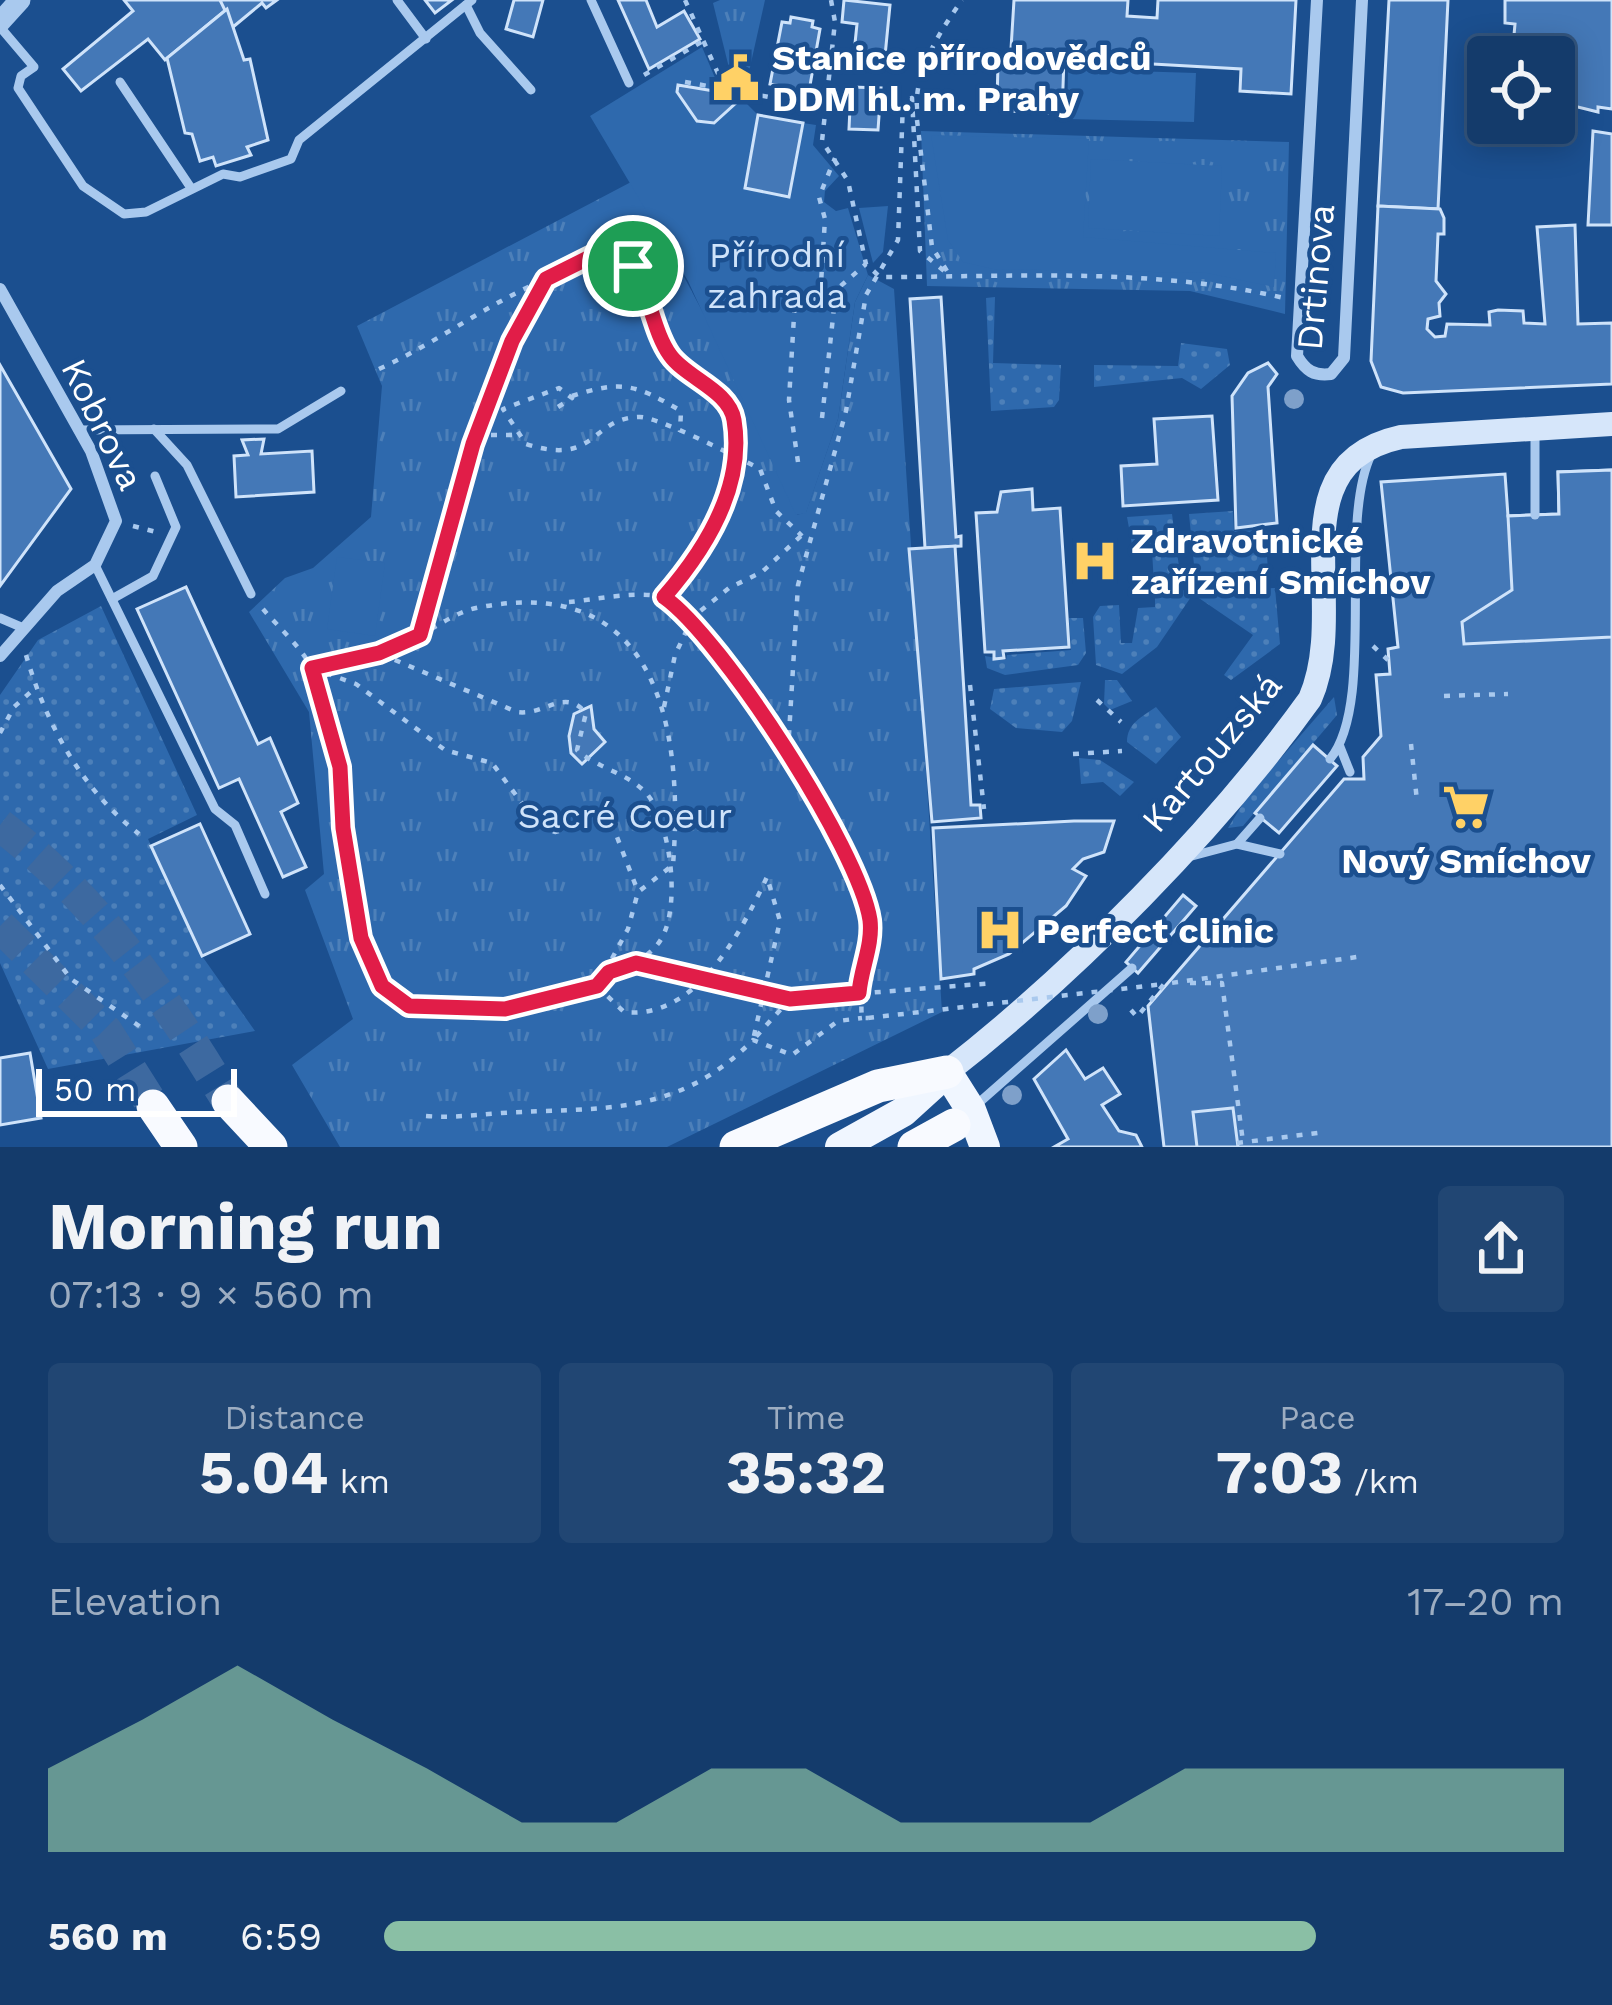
<!DOCTYPE html>
<html lang="en">
<head>
<meta charset="utf-8">
<style>
	:root { --surface:#143b6b; --page:#214673; --text:#f1f3f6; --muted:#9dadc1; --line:#33557e; --accent:#8abfa5 }
	body { margin:0; font-family:"Work Sans",sans-serif; background:var(--page); color:var(--text); height:100vh; display:flex; flex-direction:column; font-size:45px; white-space:nowrap }
	* { box-sizing:border-box; margin:0 }
	p { font-size:39px; color:var(--muted) }
	.icon { flex:none; width:66px; height:66px; fill:none; stroke:currentColor; stroke-width:2; stroke-linecap:round; stroke-linejoin:round }
	.map { position:relative; height:1147px; overflow:hidden }
	.drawer { display:flex; flex-direction:column; background:var(--surface); flex:1 }
	.drawer>* { flex:none }
	.buttons { position:absolute; left:1467px; top:36px; display:grid; gap:24px }
	.buttons a { display:grid; place-items:center; width:108px; height:108px; border-radius:12px; background:var(--surface); box-shadow:0 6px 30px #0003,0 0 0 3px var(--line); font-size:60px }
	.scale { position:absolute; left:36px; bottom:30px; width:201px; box-sizing:border-box; padding-left:12px; border:6px solid #fff; border-top:0; font-size:33px; line-height:42px; white-space:nowrap; color:#fff; -webkit-text-stroke:9px #1b4f8f; paint-order:stroke }
	.pin { position:absolute; display:grid; place-items:center; width:102px; height:102px; color:#fff; margin:-51px; border:6px solid #fff; border-radius:50%; box-shadow:0 3px 12px #0007 }
	.round { display:grid; place-items:center; flex:none; width:126px; height:126px; border-radius:12px; background:var(--page) }
	.head { display:flex; align-items:center; justify-content:space-between; height:204px; padding:0 48px }
	h1 { font-size:66px; font-weight:700; line-height:90px }
	.figures { display:grid; grid-template-columns:repeat(3,1fr); gap:18px; height:204px; padding:12px 48px }
	.figures div { display:grid; align-content:center; border-radius:12px; background:var(--page); text-align:center }
	.figures b { font-size:60px; font-weight:700 }
	.figures small { font-size:33px; font-weight:400 }
	.figures p { font-size:33px }
	.chart { height:336px; padding:24px 48px }
	.chart p { display:flex; justify-content:space-between }
	.chart svg { width:100%; height:216px; margin-top:12px; fill:var(--accent); opacity:.7 }
	ul { padding:0 48px; list-style:none; font-size:39px }
	li { display:grid; grid-template-columns:192px 144px 1fr; align-items:center; height:90px }
	li i { height:30px; border-radius:15px; background:var(--accent) }
	.map>svg:first-child { display:block }
	.grass { fill:url(#grass-dots) }
	.park { fill:url(#park-tufts) }
	.garden { fill:#2e69ad }
	.building { fill:#4478b7; stroke:#cfe3fa; stroke-width:3 }
	.lines { fill:none; stroke-linecap:round; stroke-linejoin:round }
	.trunk-tunnel { stroke:#3d69a0; stroke-width:33; stroke-dasharray:33 16; stroke-linecap:butt }
	.path { stroke:#a9c9ee; stroke-width:4.5; stroke-dasharray:6 9; stroke-linecap:butt }
	.service { stroke:#a9c9ee; stroke-width:9 }
	.minor { stroke:#a9c9ee; stroke-width:12 }
	.tertiary { stroke:#a9c9ee; stroke-width:21 }
	.secondary { stroke:#d6e6fa; stroke-width:24 }
	.primary { stroke:#f0f6ff; stroke-width:30 }
	.trunk { stroke:#f8faff; stroke-width:33 }
	.path-bridge { stroke:#a9c9ee; stroke-width:4.5; stroke-dasharray:6 9; stroke-linecap:butt }
	.tree { fill:#7ea0ca }
	.route-casing { stroke:#fff; stroke-width:24 }
	.route { stroke:#e11d48; stroke-width:15 }
	.labels { text-anchor:middle; stroke-width:9; stroke-linejoin:round; paint-order:stroke }
	.poi-label { font-size:36px; font-weight:bold; fill:#fff; stroke:#1b4f8f; text-anchor:start }
	.park-label { font-size:36px; fill:#cfe3fa; stroke:#1b4f8f }
	.street-label { font-size:36px; fill:#fff; stroke:#1b4f8f }
</style>
</head>
<body>
<div class="map">
<svg width="1612" height="1147" viewBox="0 0 1612 1147">
	<defs>
		<pattern id="grass-dots" width="8" height="8" patternUnits="userSpaceOnUse" patternTransform="scale(3)"><rect width="8" height="8" fill="#2e69ad"/><path d="M2 2h.1M6 6h.1" fill="none" stroke="#4d80b9" stroke-width="1.8" stroke-linecap="round"/></pattern>
		<pattern id="park-tufts" width="24" height="20" patternUnits="userSpaceOnUse" patternTransform="scale(3)"><rect width="24" height="20" fill="#2e69ad"/><path d="M3 7l-1-3M5 7V3M7 7l1-3M15 17l-1-3M17 17v-4M19 17l1-3" fill="none" stroke="#4d80b9"/></pattern>
	</defs>
	<rect width="100%" height="100%" fill="#1b4f8f"/>
	<!-- grass -->
	<g class="grass">
		<polygon points="995,297 993,363 1061,365 1059,400 1054,407 991,411 986,298"/>
		<polygon points="1181,343 1227,349 1230,365 1201,389 1182,378 1094,387 1094,365 1178,366"/>
		<polygon points="1233,511 1234,531 1265,530 1268,570 1195,575 1189,514"/>
		<polygon points="1172,514 1181,582 1154,585 1152,550 1133,550 1127,517"/>
		<polygon points="1275,588 1280,644 1231,680 1224,675 1253,635 1193,594 1157,647 1122,674 1096,665 1093,617 1100,606 1119,605 1121,643 1132,643 1138,608 1155,607 1155,591"/>
		<polygon points="101,606 197,815 148,839 202,956 255,1031 48,1069 0,963 0,695 38,640"/>
		<polygon points="1069,618 1083,618 1086,653 1078,665 1005,675 987,668 985,656 1006,660 1007,655 1071,650"/>
		<polygon points="1105,680 1117,680 1132,701 1110,710 1104,704"/>
		<polygon points="1081,682 1072,721 1062,732 1016,728 990,709 994,689"/>
		<polygon points="1334,697 1337,715 1243,826 1228,828 1247,797"/>
		<path d="M 1156,707 L 1181,737 L 1156,764 L 1127,742 C 1127,723 1142,717 1156,707 Z"/>
		<polygon points="1079,758 1100,760 1134,782 1120,796 1103,782 1081,784"/>
	</g>
	<!-- park -->
	<g class="park">
		<polygon points="720,0 765,0 746,85 733,84 713,3"/>
		<polygon points="921,131 1289,142 1285,314 1190,291 927,286"/>
		<polygon points="633,181 733,369 797,515 806,512 838,419 855,302 868,275 894,289 942,1012 667,1147 340,1147 292,1065 353,1019 305,890 324,874 309,712 249,612 285,578 313,568 371,517 382,386 357,326"/>
	</g>
	<!-- garden -->
	<g class="garden">
		<polygon points="702,47 721,92 679,85 677,92 697,121 715,123 738,95 758,115 745,188 788,196 803,123 816,125 813,145 839,176 825,191 824,202 836,211 848,208 868,275 855,302 838,419 806,513 796,515 688,281 590,116"/>
		<polygon points="1068,69 1196,73 1194,122 1067,119"/>
		<polygon points="931,135 1089,139 1083,237 1276,253 1274,287 1207,273 993,269 963,262 948,240"/>
		<polygon points="1091,159 1222,166 1219,236 1088,228"/>
		<polygon points="888,206 883,252 873,263 859,208"/>
		<polygon points="337,557 385,563 375,636 327,629"/>
	</g>
	<!-- building -->
	<g class="building">
		<polygon points="124,0 220,0 227,9 165,60 148,39 81,91 63,69 133,11"/>
		<polygon points="220,0 277,0 266,8 262,3 233,27"/>
		<polygon points="425,0 452,0 435,13"/>
		<polygon points="514,0 543,0 533,37 506,29"/>
		<polygon points="618,0 646,0 657,27 684,11 700,39 649,69"/>
		<polygon points="844,0 890,5 885,56 854,53 857,24 842,22"/>
		<polygon points="1014,0 1128,0 1127,16 1157,18 1158,0 1296,0 1291,94 1240,91 1241,69 1064,59 1062,114 1009,111 1009,102 997,101 998,64 1010,65"/>
		<polygon points="1389,0 1448,0 1438,209 1378,206"/>
		<polygon points="1505,0 1612,0 1612,109 1598,107 1598,112 1562,103 1560,113 1554,112 1554,57 1512,57 1515,24 1505,23"/>
		<polygon points="227,9 244,60 250,59 268,140 247,147 251,155 216,166 213,157 200,161 192,134 185,133 167,58"/>
		<polygon points="791,17 813,21 812,27 820,29 809,91 770,84 782,22 790,23"/>
		<polygon points="678,85 738,95 737,102 714,123 697,121 677,92"/>
		<polygon points="851,87 881,88 878,130 849,129"/>
		<polygon points="758,115 803,123 789,197 745,188"/>
		<polygon points="1593,131 1612,134 1612,225 1588,225"/>
		<polygon points="1378,206 1440,209 1444,218 1444,234 1438,234 1436,281 1446,294 1439,303 1440,316 1428,319 1427,329 1435,337 1445,336 1447,324 1490,325 1489,312 1498,310 1523,311 1524,323 1545,324 1537,227 1575,225 1578,324 1612,323 1612,384 1403,393 1381,387 1371,361"/>
		<polygon points="941,297 956,537 961,536 961,546 925,548 910,299"/>
		<polygon points="1268,363 1277,374 1268,387 1277,523 1236,528 1232,396 1248,373"/>
		<polygon points="0,365 71,489 0,586"/>
		<polygon points="1212,416 1218,500 1123,506 1121,466 1157,464 1154,419"/>
		<polygon points="264,439 261,454 312,451 314,492 236,497 234,456 248,455 242,440"/>
		<polygon points="1612,470 1612,1147 1164,1147 1148,1006 1344,779 1364,779 1363,757 1381,736 1376,675 1390,674 1388,649 1398,647 1381,482 1505,474 1508,516 1559,514 1558,472"/>
		<polygon points="1612,470 1612,637 1464,644 1462,622 1512,590 1508,516 1559,514 1558,472"/>
		<polygon points="1032,489 1033,510 1060,508 1069,647 1003,651 1004,658 994,659 994,652 985,652 976,513 997,512 1001,492"/>
		<polygon points="955,546 971,805 980,805 981,818 932,822 909,549"/>
		<polygon points="186,587 258,744 270,738 298,803 281,812 306,867 283,877 239,779 219,788 137,609"/>
		<polygon points="591,706 594,729 605,742 582,764 571,753 569,736 574,714"/>
		<polygon points="1313,745 1337,766 1279,833 1255,813"/>
		<polygon points="1074,821 1114,821 1104,852 1083,859 1073,869 1086,876 1066,906 1009,954 974,969 974,974 941,979 933,828"/>
		<polygon points="200,824 250,934 202,956 151,846"/>
		<polygon points="1183,895 1196,906 1138,973 1126,962"/>
		<polygon points="1066,1050 1085,1079 1103,1068 1120,1094 1102,1105 1119,1131 1136,1135 1142,1147 1054,1147 1068,1139 1034,1079"/>
		<polygon points="30,1053 41,1118 0,1125 0,1058"/>
		<polygon points="1233,1108 1238,1147 1197,1147 1193,1112"/>
	</g>
	<g class="lines">
		<!-- trunk-tunnel -->
		<g class="trunk-tunnel">
			<path d="M 0,825 C 97,899 166,998 228,1101"/>
			<polyline points="0,926 106,1031 153,1106"/>
		</g>
		<!-- path -->
		<g class="path">
			<polyline points="685,0 725,89 824,107"/>
			<path d="M 831,0 L 835,22 L 822,141 L 848,181 L 866,264 L 880,277 C 1015,277 1152,267 1284,298"/>
			<polyline points="644,75 705,40"/>
			<polyline points="685,82 725,89"/>
			<path d="M 917,109 C 914,71 941,30 962,0"/>
			<polyline points="917,120 932,247 947,271"/>
			<path d="M 379,369 C 438,342 487,304 546,279"/>
			<path d="M 572,396 C 622,380 635,384 681,411 L 680,432"/>
			<path d="M 558,407 L 572,398 L 559,388 L 503,409 L 526,444 C 597,467 590,418 639,417 C 657,416 739,458 760,469 L 776,511 L 802,536"/>
			<polyline points="822,418 836,290 866,264"/>
			<polyline points="476,435 515,435"/>
			<polyline points="798,462 789,400 795,299 820,299 825,219 819,197 835,158"/>
			<polyline points="133,526 156,532"/>
			<path d="M 569,602 C 595,600 647,588 669,600 C 724,631 857,854 869,918 C 875,951 858,984 862,1018 L 868,1018"/>
			<path d="M 263,609 C 279,628 306,651 314,674 C 325,704 338,741 341,772 C 347,833 344,972 406,1004 C 445,1024 555,996 597,986 L 628,929 L 638,892 L 673,865 C 684,725 656,571 476,608 C 456,612 437,627 418,636 C 384,652 349,660 312,668"/>
			<path d="M 420,635 C 445,543 486,351 544,281 C 551,273 566,268 575,263 C 641,228 645,313 668,352 C 682,375 714,384 729,407 C 747,436 720,528 700,555 C 690,570 676,583 664,597"/>
			<polyline points="1373,646 1388,660"/>
			<path d="M 381,654 L 517,712 C 545,716 564,687 586,713 L 577,750 C 598,769 627,772 647,794 C 671,823 683,915 657,945 C 645,960 627,966 609,972"/>
			<path d="M 26,655 C 46,724 82,790 139,834"/>
			<polyline points="312,668 356,684 445,750 492,763 539,826 555,832 600,821 612,824 637,889"/>
			<polyline points="970,685 984,809"/>
			<polyline points="1444,696 1508,694"/>
			<polyline points="1097,700 1121,722"/>
			<polyline points="664,707 675,655 693,617 729,588 762,572 803,534"/>
			<polyline points="0,733 14,707 35,688"/>
			<polyline points="1411,744 1417,801"/>
			<polyline points="788,751 798,585 846,411 866,295 898,240 903,101 912,98 920,251 950,276"/>
			<polyline points="1073,754 1122,751"/>
			<polyline points="0,885 71,979 142,1028"/>
			<polyline points="639,964 790,999 994,983"/>
			<polyline points="1190,983 1222,983 1243,1142"/>
			<path d="M 597,986 L 624,1012 C 696,1020 740,934 767,877 L 780,921 L 753,1040 L 790,999"/>
			<polyline points="1131,1010 1137,1017 1164,984 1364,956"/>
			<path d="M 426,1116 C 453,1118 475,1115 501,1113 C 600,1107 676,1118 753,1040 L 792,1055 L 838,1021 L 862,1018"/>
			<polyline points="1237,1143 1325,1132"/>
		</g>
		<!-- service -->
		<g class="service">
			<polyline points="397,0 426,39"/>
			<polyline points="591,0 629,83"/>
			<polyline points="466,5 480,33 531,90"/>
			<polyline points="0,27 34,67 21,76 18,88 83,186 124,214 146,212 223,174 240,177 291,159 299,140 472,0"/>
			<polyline points="120,82 191,188"/>
			<polyline points="154,429 187,465 251,594"/>
			<polyline points="78,430 278,429 341,391"/>
			<polyline points="1535,430 1535,515"/>
			<polyline points="95,565 215,809 235,825 265,894"/>
			<polyline points="112,599 153,576 176,527 155,476"/>
			<polyline points="0,618 21,627"/>
			<polyline points="1340,747 1350,772"/>
			<path d="M 1330,759 C 1377,702 1337,526 1371,455"/>
			<polyline points="1237,844 1260,818"/>
			<polyline points="1192,856 1237,844 1280,854"/>
			<polyline points="974,1107 1132,968"/>
		</g>
		<!-- minor -->
		<g class="minor">
			<path d="M 1317,0 L 1297,356 C 1306,371 1314,376 1331,374 L 1344,358 L 1362,0"/>
			<polyline points="0,289 91,451 116,521 95,565 57,591 0,656"/>
		</g>
		<!-- tertiary -->
		<polyline class="tertiary" points="0,22 20,0"/>
		<!-- secondary -->
		<path class="secondary" d="M 947,1072 C 1074,973 1216,830 1310,699 C 1352,604 1273,465 1401,437 L 1612,424"/>
		<!-- primary -->
		<g class="primary">
			<polyline points="947,1072 971,1110 985,1147"/>
			<polyline points="840,1147 903,1112 947,1072"/>
		</g>
		<!-- trunk -->
		<g class="trunk">
			<polyline points="228,1101 271,1147"/>
			<polyline points="153,1106 181,1147"/>
			<polyline points="736,1147 878,1086 947,1072"/>
			<polyline points="914,1147 954,1125"/>
		</g>
		<!-- path-bridge -->
		<polyline class="path-bridge" points="868,1018 1164,984"/>
	</g>
	<!-- trees -->
	<g class="tree">
		<circle cx="1294" cy="399" r="10"/>
		<circle cx="1098" cy="1014" r="10"/>
		<circle cx="1012" cy="1095" r="10"/>
	</g>
	<g class="lines">
		<defs>
			<path id="route" d="M 594,255 C 651,250 644,319 670,355 C 686,378 729,390 734,420 C 745,486 705,550 664,597 C 722,638 859,849 870,920 C 873,945 861,968 859,993 L 790,999 L 636,963 L 609,972 L 597,986 L 505,1009 L 409,1006 L 382,986 L 361,938 L 343,828 L 340,767 L 312,668 L 379,653 L 420,635 L 473,444 L 512,341 L 546,279 Z"/>
		</defs>
		<!-- route casing -->
		<use href="#route" class="route-casing"/>
		<!-- route -->
		<use href="#route" class="route"/>
	</g>
	<!-- icons -->
	<defs>
		<symbol id="civic-bare" viewBox="-9 -9 18 18"><path d="M-.6-6.5H3V-4.5H.6V-3L4-1V1h2V6H-6V1h2V-1L-.6-3ZM-1.2 2.5V6h2.4V2.5Z" fill="#ffd166" stroke="#1b4f8f" stroke-width="2.5" paint-order="stroke"/></symbol>
		<symbol id="hospital-bare" viewBox="-9 -9 18 18"><path d="M-5-5h3v3.5h4V-5h3V5h-3V1.5h-4V5h-3Z" fill="#ffd166" stroke="#1b4f8f" stroke-width="2.5" paint-order="stroke"/></symbol>
		<symbol id="supermarket-bare" viewBox="-9 -9 18 18"><path d="M-6-5.5h2.5l.6 2H6L4.5 2H-2.5L-4.4-4H-6ZM-1.5 3.2a1.3 1.3 0 1 0 .1 0ZM3 3.2a1.3 1.3 0 1 0 .1 0Z" fill="#ffd166" stroke="#1b4f8f" stroke-width="2.5" paint-order="stroke"/></symbol>
	</defs>
	<g fill-rule="evenodd">
		<use href="#civic-bare" x="703" y="45" width="66" height="66"/>
		<use href="#hospital-bare" x="1062" y="528" width="66" height="66"/>
		<use href="#supermarket-bare" x="1433" y="774" width="66" height="66"/>
		<use href="#hospital-bare" x="967" y="897" width="66" height="66"/>
	</g>
	<g class="labels">
		<!-- poi labels -->
		<g class="poi-label">
			<text x="772" y="70">Stanice přírodovědců<tspan x="772" dy="41">DDM hl. m. Prahy</tspan></text>
			<text x="1131" y="553">Zdravotnické<tspan x="1131" dy="41">zařízení Smíchov</tspan></text>
			<text x="1466" y="873" text-anchor="middle">Nový Smíchov</text>
			<text x="1036" y="943">Perfect clinic</text>
		</g>
		<!-- park labels -->
		<g class="park-label">
			<text x="777" y="267">Přírodní<tspan x="777" dy="41">zahrada</tspan></text>
			<text x="625" y="828">Sacré Coeur</text>
		</g>
		<!-- street labels -->
		<g class="street-label">
			<text transform="translate(1315 277) rotate(-85)" y="13">Drtinova</text>
			<text transform="translate(103 424) rotate(64)" y="13">Kobrova</text>
			<text transform="translate(1211 752) rotate(-50)" y="13">Kartouzská</text>
		</g>
	</g>
</svg>
<div class="buttons">
<a><svg class="icon" aria-label="locate" viewBox="0 0 24 24"><circle cx="12" cy="12" r="6"/><path d="M12 2v4M12 18v4M2 12h4M18 12h4"/></svg></a>
</div>
<div class="scale">50 m</div>
<div class="pin" style="left:633px;top:266px;background:#1e9e55"><svg class="icon" aria-label="arrive" viewBox="0 0 24 24"><path d="M6 21V4h12l-3 4 3 4H6"/></svg></div>
</div>
<section class="drawer">
<div class="head"><div><h1>Morning run</h1><p>07:13 · 9 × 560 m</p></div><a class="round"><svg class="icon" aria-label="share" viewBox="0 0 24 24"><path d="M12 15V3M7 8l5-5 5 5M5 13v7h14v-7"/></svg></a></div>
<div class="figures">
<div><p>Distance</p><b>5.04<small> km</small></b></div>
<div><p>Time</p><b>35:32</b></div>
<div><p>Pace</p><b>7:03<small> /km</small></b></div>
</div>
<div class="chart"><p><span>Elevation</span>17–20 m</p>
<svg viewBox="0 0 160 44" preserveAspectRatio="none"><path d="M0 44V27L10 17L20 6L30 17L40 27L50 38L60 38L70 27L80 27L90 38L100 38L110 38L120 27L130 27L140 27L150 27L160 27V44z"/></svg>
</div>
<ul>
<li><b>560 m</b>6:59<i style="width:79%"></i></li>
</ul>
</section>
</body>
</html>
